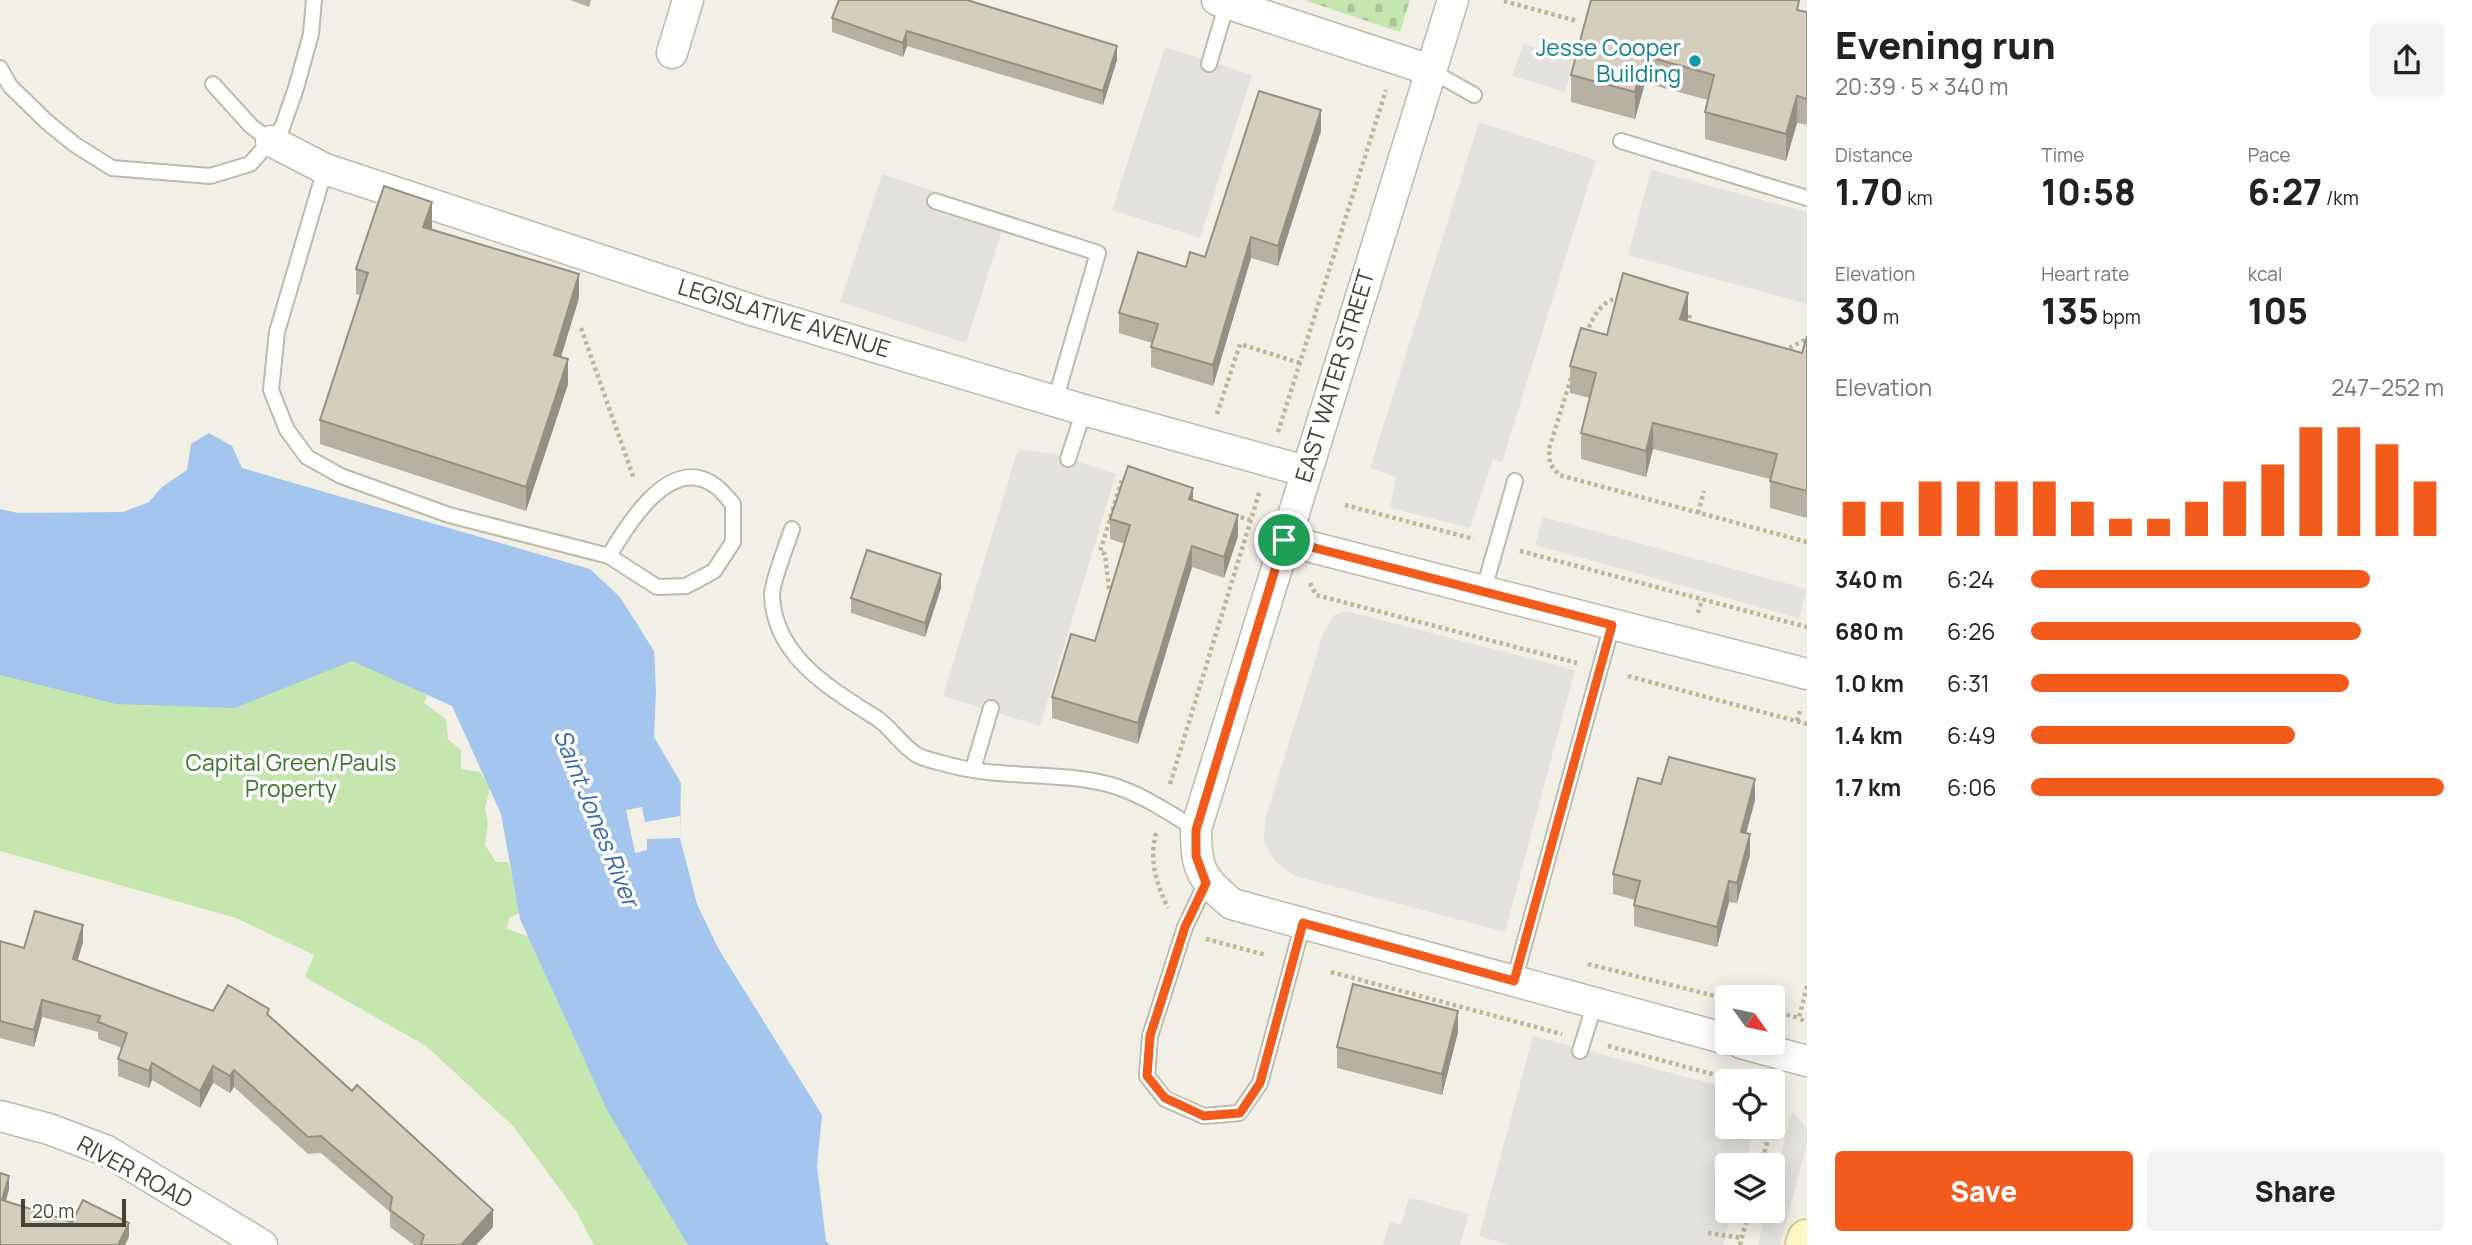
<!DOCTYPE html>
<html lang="en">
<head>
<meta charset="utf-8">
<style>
	:root { --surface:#fff; --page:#f2f2f2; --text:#222; --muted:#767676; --accent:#f35b1c }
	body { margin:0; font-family:Manrope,sans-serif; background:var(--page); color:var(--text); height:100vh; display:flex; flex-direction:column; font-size:26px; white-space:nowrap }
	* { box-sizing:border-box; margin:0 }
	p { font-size:23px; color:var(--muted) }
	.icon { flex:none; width:38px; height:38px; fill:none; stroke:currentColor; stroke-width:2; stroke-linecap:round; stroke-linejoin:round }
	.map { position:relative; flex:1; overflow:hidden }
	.side { display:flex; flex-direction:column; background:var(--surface); width:665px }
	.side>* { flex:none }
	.needle { width:46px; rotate:123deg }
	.fabs { position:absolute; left:1715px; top:985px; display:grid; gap:14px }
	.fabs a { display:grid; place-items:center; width:70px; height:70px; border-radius:7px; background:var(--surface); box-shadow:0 4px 18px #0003; font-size:35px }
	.scale { position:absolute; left:21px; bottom:18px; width:105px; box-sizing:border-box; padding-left:7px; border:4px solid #454135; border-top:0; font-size:19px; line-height:24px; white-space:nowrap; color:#454135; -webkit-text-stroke:5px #fff; paint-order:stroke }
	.pin { position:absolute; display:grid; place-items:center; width:60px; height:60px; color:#fff; margin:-30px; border:4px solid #fff; border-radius:50%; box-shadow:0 2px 7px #0007 }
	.round { display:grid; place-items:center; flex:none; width:74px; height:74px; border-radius:7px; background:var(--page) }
	.summary { display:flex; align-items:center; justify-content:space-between; height:119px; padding:0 28px }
	h1 { font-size:38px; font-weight:800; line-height:52px }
	.figures { display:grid; grid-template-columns:repeat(3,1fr); gap:10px; height:119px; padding:7px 28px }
	.figures div { display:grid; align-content:center }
	.figures b { font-size:35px; font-weight:800 }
	.figures small { font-size:19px; font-weight:400 }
	.figures p { font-size:19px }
	.chart { height:196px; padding:14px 28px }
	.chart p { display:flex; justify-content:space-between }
	.chart svg { width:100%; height:126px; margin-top:7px; stroke:var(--accent); stroke-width:6 }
	.cta { display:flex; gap:14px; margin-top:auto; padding:14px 28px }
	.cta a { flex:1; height:80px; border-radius:7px; background:var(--accent); color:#fff; font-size:28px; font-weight:800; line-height:80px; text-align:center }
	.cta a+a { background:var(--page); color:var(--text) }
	ul { padding:0 28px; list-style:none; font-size:23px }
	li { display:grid; grid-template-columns:112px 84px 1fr; align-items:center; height:52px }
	li i { height:18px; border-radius:9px; background:var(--accent) }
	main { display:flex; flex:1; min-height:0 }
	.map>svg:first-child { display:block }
	.cemetery { fill:url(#cemetery-stones) }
	.park { fill:#c6e6b0 }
	.parking { fill:#e3e2de }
	.water { fill:#a4c5ee }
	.pier { fill:#f2f0e6 }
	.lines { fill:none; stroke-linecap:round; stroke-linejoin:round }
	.lane-casing { stroke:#beb9a9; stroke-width:18 }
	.street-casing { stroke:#beb9a9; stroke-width:33 }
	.secondary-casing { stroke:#d1ca97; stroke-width:42 }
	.path { stroke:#bfb79b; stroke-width:4.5; stroke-dasharray:3.5 3.5; stroke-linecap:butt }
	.lane { stroke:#fff; stroke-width:14 }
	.street { stroke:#fff; stroke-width:30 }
	.secondary { stroke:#fdf7c6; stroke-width:38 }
	.wall { fill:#b6b1a2 }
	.shaded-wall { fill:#949084 }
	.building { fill:#d4cebc; stroke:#949084; stroke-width:2 }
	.route-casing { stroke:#fff; stroke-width:14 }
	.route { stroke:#f35b1c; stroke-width:9 }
	.culture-dot { fill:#0f9aa8; stroke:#fff; stroke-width:2.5 }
	.labels { text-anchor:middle; stroke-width:7; stroke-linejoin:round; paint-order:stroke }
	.culture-label { font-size:23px; fill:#0d838f; stroke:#fff; text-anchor:end }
	.street-label { font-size:23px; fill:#454135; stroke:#fff }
	.park-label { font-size:23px; fill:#3c752b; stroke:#fff }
	.water-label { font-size:24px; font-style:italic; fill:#3268ad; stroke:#fff }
</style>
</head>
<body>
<main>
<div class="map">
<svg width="1807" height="1245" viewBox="0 0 1807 1245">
	<defs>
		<pattern id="cemetery-stones" width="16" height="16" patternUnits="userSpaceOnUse" patternTransform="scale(1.75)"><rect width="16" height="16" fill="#c6e6b0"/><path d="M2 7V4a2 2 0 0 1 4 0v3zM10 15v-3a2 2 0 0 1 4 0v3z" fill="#abc698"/></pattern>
	</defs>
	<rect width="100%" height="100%" fill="#f2f0e6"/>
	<!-- cemetery -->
	<polygon class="cemetery" points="1304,0 1410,0 1400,32"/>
	<!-- park -->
	<polygon class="park" points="155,621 435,673 424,703 446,719 448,739 461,750 461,769 480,772 490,788 485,808 488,823 485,845 496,862 508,862 512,875 532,880 529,908 509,918 507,929 560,948 544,967 551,987 584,1060 641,1096 676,1197 687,1245 594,1245 576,1211 513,1126 426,1046 305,977 314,955 236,918 0,851 0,627"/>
	<!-- parking -->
	<g class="parking">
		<polygon points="1523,44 1575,60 1565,92 1512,76"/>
		<polygon points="1165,47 1252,75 1200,238 1112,210"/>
		<polygon points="1479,122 1596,160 1502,462 1493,459 1470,528 1390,508 1396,477 1370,468"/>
		<polygon points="1651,170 1807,212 1807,304 1628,255"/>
		<polygon points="882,174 1007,215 966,343 840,302"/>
		<polygon points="1018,449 1055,454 1116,474 1040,726 943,696"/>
		<polygon points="1543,517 1807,589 1799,618 1535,545"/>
		<polygon points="1346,611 1575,670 1505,932 1295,876 1277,863 1268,850 1264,840 1265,819 1323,634 1334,615"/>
		<polygon points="1533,1036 1727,1088 1727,1127 1755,1127 1745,1165 1727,1166 1727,1211 1732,1211 1723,1245 1509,1245 1479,1236"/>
		<polygon points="1792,1111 1807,1128 1807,1144 1780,1245 1758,1245 1766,1211 1773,1211 1773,1187"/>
		<polygon points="1409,1197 1469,1214 1460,1245 1383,1245 1390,1222 1401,1225"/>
	</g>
	<!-- water -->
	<polygon class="water" points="209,433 232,446 242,468 590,569 620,597 654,651 656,691 654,737 681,783 680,838 697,904 718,948 822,1115 817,1166 826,1241 830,1245 688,1245 608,1112 520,919 501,814 452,706 352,661 235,708 116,704 0,675 0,509 18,513 123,512 149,502 162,487 187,470 191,444"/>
	<!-- pier -->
	<polygon class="pier" points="642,807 645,822 680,816 680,838 647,839 647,850 635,853 626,810"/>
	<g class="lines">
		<defs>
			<g id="lane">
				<polyline points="1209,64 1227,3"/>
				<polyline points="0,68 10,86 47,122 74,144 112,168 210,176 250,164 282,128 296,88 311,34 314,0"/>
				<polyline points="1430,70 1474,95"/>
				<polyline points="213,84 251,126 271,141"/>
				<polyline points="1621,141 1807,198"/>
				<path d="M 325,169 L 277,332 L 271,390 L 287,430 L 307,457 L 341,476 L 449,515 L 609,556 L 657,587 L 686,586 L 714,571 L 733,542 L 733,504 C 727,498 721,489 714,485 C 670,454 627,525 609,556"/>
				<polyline points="935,201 1098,253 1055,401"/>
				<polyline points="1068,459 1084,410"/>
				<path d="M 792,529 C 787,545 772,581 772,595 C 774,657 831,689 878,719 C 892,729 902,746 917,755 C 924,759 934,761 942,763 C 997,780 1056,770 1111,785 C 1142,794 1169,813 1196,829"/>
				<polyline points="1483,592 1515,481"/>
				<polyline points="973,769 991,708"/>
				<polyline points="1206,883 1185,927 1150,1036 1147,1076 1165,1099 1204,1116 1239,1113 1260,1083 1303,923"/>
				<polyline points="1514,981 1612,625"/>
				<polyline points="1580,1051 1595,1003"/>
			</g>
			<g id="street">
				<polyline points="1217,0 1430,70"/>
				<path d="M 1453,0 L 1196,829 C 1196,870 1201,878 1232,904 L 1727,1039"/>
				<polyline points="672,53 688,0"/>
				<polyline points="271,141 325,169 755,311 1084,410 1305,471"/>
				<polyline points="1284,540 1807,674"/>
				<polyline points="1741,1043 1807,1061"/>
				<polyline points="0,1116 49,1129 107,1151 262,1245"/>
			</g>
			<polyline id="secondary" points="1805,1245 1807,1239"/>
		</defs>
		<!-- lane casing -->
		<use href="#lane" class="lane-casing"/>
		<!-- street casing -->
		<use href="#street" class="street-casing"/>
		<!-- secondary casing -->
		<use href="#secondary" class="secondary-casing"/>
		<!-- path -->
		<g class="path">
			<polyline points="1504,1 1577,21"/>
			<polyline points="1684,313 1690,314 1688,325 1690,325"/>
			<polyline points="581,328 634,479"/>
			<path d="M 1586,334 C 1594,315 1601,301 1621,297"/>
			<polyline points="1783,351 1807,339"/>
			<polyline points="1571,378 1549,449 1550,464 1559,475 1807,542"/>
			<polyline points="1217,414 1240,344 1300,363"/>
			<polyline points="1278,432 1386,90"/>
			<polyline points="1345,505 1474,539"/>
			<polyline points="1698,513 1704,491"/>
			<polyline points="1234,515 1250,520"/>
			<polyline points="1520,551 1807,627"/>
			<polyline points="1310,583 1316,595 1577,663"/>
			<polyline points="1109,589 1105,554 1100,552 1122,479 1126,481"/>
			<polyline points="1698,613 1702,599"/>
			<polyline points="1628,676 1807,724"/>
			<polyline points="1797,721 1801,708"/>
			<polyline points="1170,784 1260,490"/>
			<path d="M 1156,833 C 1149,861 1156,883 1168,908"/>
			<polyline points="1206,939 1266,955"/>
			<polyline points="1588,964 1727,999"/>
			<polyline points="1331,972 1562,1034"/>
			<polyline points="1807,986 1799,1018 1807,1023"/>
			<polyline points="1773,1011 1799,1018"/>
			<polyline points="1608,1046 1742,1082"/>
			<polyline points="1773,1119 1780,1091"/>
			<polyline points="1761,1166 1771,1127"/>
			<polyline points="1708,1233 1742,1238"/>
			<polyline points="1740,1245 1749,1211"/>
		</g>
		<!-- lane -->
		<use href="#lane" class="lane"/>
		<!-- street -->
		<use href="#street" class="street"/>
		<!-- secondary -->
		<use href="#secondary" class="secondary"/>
	</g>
	<!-- wall -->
	<g class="wall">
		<polygon points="570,0 591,0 589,7"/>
		<polygon points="1799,10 1807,12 1807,125 1797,123 1786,161 1705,139 1705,112 1708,100 1645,83 1635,119 1571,102 1571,75"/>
		<polygon points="832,18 1117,60 1103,105 907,46 903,57 832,32"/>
		<polygon points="1321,131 1278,266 1251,258 1213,386 1151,367 1151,347 1152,343 1119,333 1119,313 1205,257"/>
		<polygon points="432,227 431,229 579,298 561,357 568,384 526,511 320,444 320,420 360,295 356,294 356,269"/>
		<polygon points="1688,319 1687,321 1802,353 1807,336 1807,518 1770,508 1770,479 1653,449 1646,477 1581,459 1581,433 1590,398 1570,393 1570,366 1607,335"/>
		<polygon points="1193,500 1238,536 1224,578 1192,567 1138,744 1052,718 1052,697 1095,641 1125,544 1110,539 1110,519"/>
		<polygon points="941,588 925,637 851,613 851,598"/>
		<polygon points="1661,784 1755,800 1746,833 1750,855 1737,903 1729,902 1717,947 1634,926 1634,905 1635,900 1613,894 1613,874"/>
		<polygon points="0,941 24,948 83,942 77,960 213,1011 269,1016 493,1227 476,1245 414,1245 390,1227 390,1212 321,1153 308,1154 234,1087 230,1093 213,1083 200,1108 152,1080 149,1088 118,1076 118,1059 122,1048 98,1039 98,1032 42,1017 34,1047 0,1038"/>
		<polygon points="1458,1032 1442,1095 1337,1068 1337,1047"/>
	</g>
	<!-- shaded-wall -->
	<g class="shaded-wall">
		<polygon points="907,31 907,46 903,57 903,43"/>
		<polygon points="1117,46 1117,60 1103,105 1103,91"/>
		<polygon points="1645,56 1645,83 1635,119 1635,92"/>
		<polygon points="1797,96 1797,123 1786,161 1786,134"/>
		<polygon points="1321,110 1321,131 1278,266 1278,246"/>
		<polygon points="432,202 432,227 423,251 423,227"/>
		<polygon points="1251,237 1251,258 1213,386 1213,365"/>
		<polygon points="579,274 579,298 554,379 554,355"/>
		<polygon points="1688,293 1688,319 1680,346 1680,319"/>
		<polygon points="568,359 568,384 526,511 526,487"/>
		<polygon points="1653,423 1653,449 1646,477 1646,451"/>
		<polygon points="1193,488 1193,508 1189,499"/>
		<polygon points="1238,515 1238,536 1224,578 1224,557"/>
		<polygon points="1192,546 1192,567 1138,744 1138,723"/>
		<polygon points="941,574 941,588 925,637 925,623"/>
		<polygon points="1755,779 1755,800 1741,853 1741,832"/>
		<polygon points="1750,834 1750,855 1737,903 1737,883"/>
		<polygon points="1729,881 1729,902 1717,947 1717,927"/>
		<polygon points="83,925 83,942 73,976 73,959"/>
		<polygon points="42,1000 42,1017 34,1047 34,1030"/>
		<polygon points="1458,1011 1458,1032 1442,1095 1442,1074"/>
		<polygon points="152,1063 152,1080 149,1088 149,1071"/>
		<polygon points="213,1066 213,1083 200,1108 200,1091"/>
		<polygon points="234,1070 234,1087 230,1093 230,1076"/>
		<polygon points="9,1176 9,1190 2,1214 2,1200"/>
		<polygon points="493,1210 493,1227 476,1245 461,1245"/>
		<polygon points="129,1223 129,1237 125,1245 118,1245"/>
	</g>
	<!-- building -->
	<g class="building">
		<polygon points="839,0 967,0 1117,46 1103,91 907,31 903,43 832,18"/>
		<polygon points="1591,0 1799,0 1797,10 1807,12 1807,99 1797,96 1786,134 1705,112 1714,75 1645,56 1635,92 1571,75"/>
		<polygon points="1259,91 1321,110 1278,246 1251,237 1213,365 1151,347 1158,324 1119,313 1138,252 1186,267 1190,252 1205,257"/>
		<polygon points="384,186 432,202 423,227 579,274 554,355 568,359 526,487 320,420 368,273 356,269"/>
		<polygon points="1623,273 1688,293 1680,319 1802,353 1807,336 1807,491 1770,481 1777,454 1653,423 1646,451 1581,433 1596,373 1570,366 1581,328 1607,335"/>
		<polygon points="1128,466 1193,488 1189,499 1238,515 1224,557 1192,546 1138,723 1052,697 1071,634 1095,641 1130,525 1110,519"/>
		<polygon points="867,550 941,574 925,623 851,598"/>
		<polygon points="1669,757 1755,779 1741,832 1750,834 1737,883 1729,881 1717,927 1634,905 1640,881 1613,874 1638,778 1661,784"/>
		<polygon points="35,911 83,925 73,959 213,1011 228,985 269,1009 267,1014 352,1091 357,1085 493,1210 461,1245 423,1245 421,1244 424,1235 390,1210 392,1197 321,1136 308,1137 234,1070 230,1076 213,1066 200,1091 152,1063 149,1071 118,1059 127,1033 98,1022 100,1016 42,1000 34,1030 0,1021 0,941 24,948"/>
		<polygon points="1353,984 1458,1011 1442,1074 1337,1047"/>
		<polygon points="0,1173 9,1176 2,1200 72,1222 83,1200 129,1223 118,1245 0,1245"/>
	</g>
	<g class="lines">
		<defs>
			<polygon id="route" points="1284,540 1612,625 1514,981 1303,923 1260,1083 1240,1113 1204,1116 1165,1098 1147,1076 1150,1036 1185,927 1206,883 1196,856 1196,830"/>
		</defs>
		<!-- route casing -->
		<use href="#route" class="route-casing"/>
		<!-- route -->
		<use href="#route" class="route"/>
	</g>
	<!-- markers -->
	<circle class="culture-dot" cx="1695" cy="61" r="7"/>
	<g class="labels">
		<!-- culture labels -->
		<g class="culture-label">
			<text x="1681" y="56">Jesse Cooper<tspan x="1681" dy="26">Building</tspan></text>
		</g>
		<!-- street labels -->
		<g class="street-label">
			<text transform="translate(784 318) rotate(17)" y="8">LEGISLATIVE AVENUE</text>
			<text transform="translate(1335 376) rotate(-73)" y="8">EAST WATER STREET</text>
			<text transform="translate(135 1172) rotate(28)" y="8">RIVER ROAD</text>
		</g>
		<!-- park labels -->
		<g class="park-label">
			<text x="291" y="771">Capital Green/Pauls<tspan x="291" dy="26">Property</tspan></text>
		</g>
		<!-- water labels -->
		<g class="water-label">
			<text transform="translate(596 818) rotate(68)" y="8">Saint Jones River</text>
		</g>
	</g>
</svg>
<div class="fabs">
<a><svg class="needle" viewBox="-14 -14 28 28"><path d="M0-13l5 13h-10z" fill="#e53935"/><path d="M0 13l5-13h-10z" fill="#767676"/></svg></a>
<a><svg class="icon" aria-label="locate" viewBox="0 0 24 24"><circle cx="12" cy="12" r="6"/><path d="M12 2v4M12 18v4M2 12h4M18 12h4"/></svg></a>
<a><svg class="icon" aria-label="layers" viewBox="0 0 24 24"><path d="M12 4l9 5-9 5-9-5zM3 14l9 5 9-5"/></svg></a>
</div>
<div class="scale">20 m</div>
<div class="pin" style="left:1284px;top:540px;background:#1e9e55"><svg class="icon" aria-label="arrive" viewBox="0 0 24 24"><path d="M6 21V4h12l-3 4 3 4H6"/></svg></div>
</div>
<section class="side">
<div class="summary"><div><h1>Evening run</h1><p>20:39 · 5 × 340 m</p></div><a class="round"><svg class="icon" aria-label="share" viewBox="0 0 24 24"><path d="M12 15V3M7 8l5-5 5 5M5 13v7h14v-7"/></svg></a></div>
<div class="figures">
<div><p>Distance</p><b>1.70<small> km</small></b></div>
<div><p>Time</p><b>10:58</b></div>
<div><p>Pace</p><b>6:27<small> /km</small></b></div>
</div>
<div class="figures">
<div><p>Elevation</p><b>30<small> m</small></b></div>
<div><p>Heart rate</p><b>135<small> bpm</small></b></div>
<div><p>kcal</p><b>105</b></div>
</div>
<div class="chart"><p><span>Elevation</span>247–252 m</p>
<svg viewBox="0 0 160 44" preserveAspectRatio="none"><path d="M5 44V32M15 44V32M25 44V25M35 44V25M45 44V25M55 44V25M65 44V32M75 44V38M85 44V38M95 44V32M105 44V25M115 44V19M125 44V6M135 44V6M145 44V12M155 44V25"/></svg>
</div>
<ul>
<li><b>340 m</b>6:24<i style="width:82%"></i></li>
<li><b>680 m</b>6:26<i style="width:80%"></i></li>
<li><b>1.0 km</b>6:31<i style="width:77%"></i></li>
<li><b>1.4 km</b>6:49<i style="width:64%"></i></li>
<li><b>1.7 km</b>6:06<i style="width:100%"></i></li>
</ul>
<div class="cta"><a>Save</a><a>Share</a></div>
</section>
</main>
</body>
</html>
